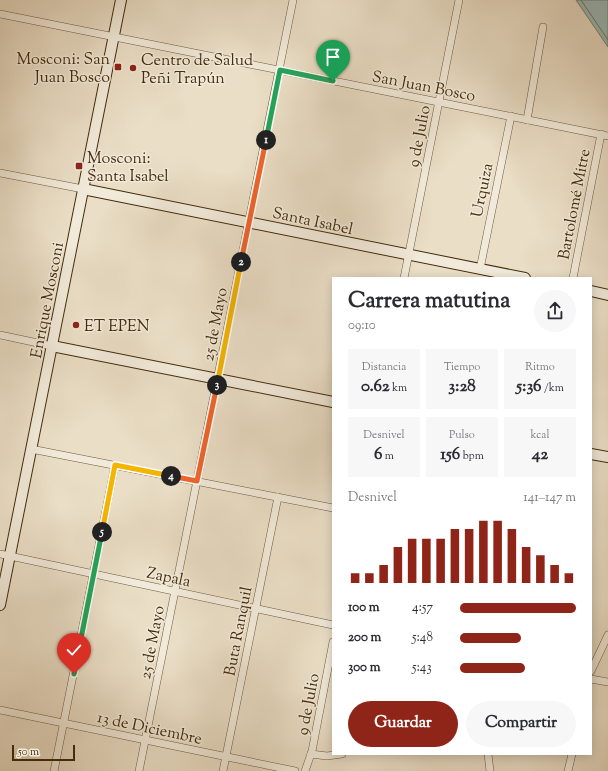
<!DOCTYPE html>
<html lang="es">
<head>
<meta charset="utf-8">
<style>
	:root { --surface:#fff; --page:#f7f7f7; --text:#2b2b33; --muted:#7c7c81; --accent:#8f2418 }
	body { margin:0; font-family:"Sorts Mill Goudy",serif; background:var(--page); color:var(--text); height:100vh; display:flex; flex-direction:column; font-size:15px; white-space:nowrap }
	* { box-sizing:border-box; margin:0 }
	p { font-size:13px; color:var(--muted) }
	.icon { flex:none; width:22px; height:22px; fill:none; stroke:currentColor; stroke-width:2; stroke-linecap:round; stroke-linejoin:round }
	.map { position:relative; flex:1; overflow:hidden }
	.side { position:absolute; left:332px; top:277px; width:260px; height:478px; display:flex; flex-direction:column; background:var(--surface); border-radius:0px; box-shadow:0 2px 10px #0003 }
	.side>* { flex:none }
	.scale { position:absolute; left:12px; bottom:10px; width:63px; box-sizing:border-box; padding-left:4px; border:2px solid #452c0b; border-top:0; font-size:11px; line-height:14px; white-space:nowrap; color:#452c0b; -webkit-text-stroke:3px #f1eada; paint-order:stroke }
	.pin { position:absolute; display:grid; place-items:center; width:34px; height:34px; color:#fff; margin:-41px -17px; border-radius:50% 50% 50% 0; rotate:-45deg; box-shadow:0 0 4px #0007 }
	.pin .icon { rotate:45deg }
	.km { position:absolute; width:20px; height:20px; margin:-10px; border-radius:50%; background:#222; color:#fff; font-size:11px; line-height:20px; text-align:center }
	.round { display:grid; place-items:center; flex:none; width:42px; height:42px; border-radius:21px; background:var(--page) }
	.summary { display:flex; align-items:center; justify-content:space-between; height:68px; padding:0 16px }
	h1 { font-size:22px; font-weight:800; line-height:30px }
	.figures { display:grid; grid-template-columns:repeat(3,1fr); gap:6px; height:68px; padding:4px 16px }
	.figures div { display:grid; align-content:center; border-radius:0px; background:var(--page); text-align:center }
	.figures b { font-size:17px; font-weight:800 }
	.figures small { font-size:11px; font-weight:400 }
	.figures p { font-size:11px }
	.chart { height:112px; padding:8px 16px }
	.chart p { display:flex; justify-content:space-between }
	.chart svg { width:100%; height:72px; margin-top:4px; stroke:var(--accent); stroke-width:6 }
	.action { display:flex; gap:8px; margin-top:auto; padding:8px 16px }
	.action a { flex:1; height:46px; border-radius:24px; background:var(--accent); color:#fff; font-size:16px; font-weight:800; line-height:46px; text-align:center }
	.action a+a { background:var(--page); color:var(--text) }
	ul { padding:0 16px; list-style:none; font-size:13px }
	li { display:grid; grid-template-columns:64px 48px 1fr; align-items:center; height:30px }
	li i { height:10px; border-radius:5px; background:var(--accent) }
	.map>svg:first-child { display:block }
	.water { fill:#9bb; stroke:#778275 }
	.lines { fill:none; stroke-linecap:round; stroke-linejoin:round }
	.shore { stroke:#6f7463; stroke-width:1 }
	.street-casing { stroke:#6e583a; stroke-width:8 }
	.secondary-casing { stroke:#452c0b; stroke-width:12 }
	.street { stroke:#f1eada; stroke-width:7 }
	.secondary { stroke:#f1eada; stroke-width:10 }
	.split-1-casing { stroke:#fff; stroke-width:8 }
	.split-2-casing { stroke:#fff; stroke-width:8 }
	.split-3-casing { stroke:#fff; stroke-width:8 }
	.split-4-casing { stroke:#fff; stroke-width:8 }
	.split-5-casing { stroke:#fff; stroke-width:8 }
	.split-6-casing { stroke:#fff; stroke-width:8 }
	.split-1 { stroke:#22a559; stroke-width:5 }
	.split-2 { stroke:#f0652b; stroke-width:5 }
	.split-3 { stroke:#f5b400; stroke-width:5 }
	.split-4 { stroke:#f0652b; stroke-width:5 }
	.split-5 { stroke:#f5b400; stroke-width:5 }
	.split-6 { stroke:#22a559; stroke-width:5 }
	.poi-dot { fill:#8f2418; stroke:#f1eada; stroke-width:1.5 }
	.labels { text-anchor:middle; stroke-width:3; stroke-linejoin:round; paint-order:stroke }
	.poi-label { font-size:16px; fill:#452c0b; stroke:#f1eada; text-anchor:start }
	.street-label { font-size:16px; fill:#452c0b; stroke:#f1eada }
</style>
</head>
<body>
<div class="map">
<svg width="608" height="771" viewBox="0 0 608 771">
	<rect width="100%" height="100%" fill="#eadec6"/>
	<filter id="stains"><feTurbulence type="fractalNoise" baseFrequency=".005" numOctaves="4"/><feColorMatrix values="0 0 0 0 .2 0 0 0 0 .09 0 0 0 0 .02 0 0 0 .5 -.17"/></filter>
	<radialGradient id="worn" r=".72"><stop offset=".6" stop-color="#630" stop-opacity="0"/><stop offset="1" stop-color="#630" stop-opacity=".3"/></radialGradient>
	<!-- water -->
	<polygon class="water" points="576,0 608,0 608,47"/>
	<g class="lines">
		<!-- shore -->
		<polyline class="shore" points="581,0 608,40"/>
		<defs>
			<g id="street">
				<polyline points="0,14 608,136"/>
				<polyline points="527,120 543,27"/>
				<polyline points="0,173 83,189"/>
				<polyline points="480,269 511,116"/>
				<polyline points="404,278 459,0"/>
				<polyline points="573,278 601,134"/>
				<polyline points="0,335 52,346"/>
				<polyline points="31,449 333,508"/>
				<polyline points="0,554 333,625"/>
				<polyline points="591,671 608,635"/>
				<polyline points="591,679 608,682"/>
				<polyline points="0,710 295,771"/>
				<polyline points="311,754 327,756 342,754"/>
				<polyline points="488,754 490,771"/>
				<polyline points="54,771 115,465"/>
				<polyline points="139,771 293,0"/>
				<polyline points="223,771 278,497"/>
				<polyline points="305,771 312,751 333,642"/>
				<polyline points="568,771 572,754"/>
			</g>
			<g id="secondary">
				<polyline points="83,189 525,278"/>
				<polyline points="591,291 608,295"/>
				<polyline points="52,346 333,402"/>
				<polyline points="591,454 608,457"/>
				<polyline points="0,605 121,0"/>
			</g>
		</defs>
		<!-- street casing -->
		<use href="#street" class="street-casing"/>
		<!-- secondary casing -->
		<use href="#secondary" class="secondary-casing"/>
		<!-- street -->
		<use href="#street" class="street"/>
		<!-- secondary -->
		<use href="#secondary" class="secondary"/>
	</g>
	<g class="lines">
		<defs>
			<polyline id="split-1" points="266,140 280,70 333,81"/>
			<polyline id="split-2" points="241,262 266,140"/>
			<polyline id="split-3" points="217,385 241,262"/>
			<polyline id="split-4" points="171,476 197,481 217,385"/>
			<polyline id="split-5" points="102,532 115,465 171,476"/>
			<polyline id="split-6" points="74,674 102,532"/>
		</defs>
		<!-- split-1 casing -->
		<use href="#split-1" class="split-1-casing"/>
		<!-- split-2 casing -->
		<use href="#split-2" class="split-2-casing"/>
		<!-- split-3 casing -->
		<use href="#split-3" class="split-3-casing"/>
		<!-- split-4 casing -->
		<use href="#split-4" class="split-4-casing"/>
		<!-- split-5 casing -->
		<use href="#split-5" class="split-5-casing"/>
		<!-- split-6 casing -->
		<use href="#split-6" class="split-6-casing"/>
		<!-- split-1 -->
		<use href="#split-1" class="split-1"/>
		<!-- split-2 -->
		<use href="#split-2" class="split-2"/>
		<!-- split-3 -->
		<use href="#split-3" class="split-3"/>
		<!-- split-4 -->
		<use href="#split-4" class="split-4"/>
		<!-- split-5 -->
		<use href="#split-5" class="split-5"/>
		<!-- split-6 -->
		<use href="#split-6" class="split-6"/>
	</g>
	<!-- markers -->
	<g class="poi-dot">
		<rect x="114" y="63" width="8" height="8" rx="2"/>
		<circle cx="133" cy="68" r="4"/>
		<rect x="75" y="162" width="8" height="8" rx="2"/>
		<circle cx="76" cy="325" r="4"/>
	</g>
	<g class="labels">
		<!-- poi labels -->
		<g class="poi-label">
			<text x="110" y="64" text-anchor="end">Mosconi: San<tspan x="110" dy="18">Juan Bosco</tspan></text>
			<text x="141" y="65">Centro de Salud<tspan x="141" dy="18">Peñi Trapún</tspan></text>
			<text x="87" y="163">Mosconi:<tspan x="87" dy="18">Santa Isabel</tspan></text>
			<text x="84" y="331">ET EPEN</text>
		</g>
		<!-- street labels -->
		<g class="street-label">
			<text transform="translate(424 85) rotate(11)" y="6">San Juan Bosco</text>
			<text transform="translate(418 136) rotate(-79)" y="6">9 de Julio</text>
			<text transform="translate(481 190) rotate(-78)" y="6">Urquiza</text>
			<text transform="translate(573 204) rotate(-79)" y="6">Bartolomé Mitre</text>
			<text transform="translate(313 220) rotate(12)" y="6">Santa Isabel</text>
			<text transform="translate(46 300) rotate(-79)" y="6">Enrique Mosconi</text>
			<text transform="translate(214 324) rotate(-79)" y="6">25 de Mayo</text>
			<text transform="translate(169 576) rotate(12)" y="6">Zapala</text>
			<text transform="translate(237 631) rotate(-79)" y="6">Buta Ranquil</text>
			<text transform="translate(151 642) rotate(-79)" y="6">25 de Mayo</text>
			<text transform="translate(307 704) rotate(-79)" y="6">9 de Julio</text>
			<text transform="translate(150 727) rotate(12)" y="6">13 de Diciembre</text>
		</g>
	</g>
	<rect width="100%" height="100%" filter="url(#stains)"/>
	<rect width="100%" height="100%" fill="url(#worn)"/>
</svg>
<div class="scale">50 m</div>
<div class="pin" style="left:333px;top:81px;background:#1e9e55"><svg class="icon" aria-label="arrive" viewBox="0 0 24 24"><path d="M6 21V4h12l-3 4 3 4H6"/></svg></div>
<div class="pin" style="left:74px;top:674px;background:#d93025"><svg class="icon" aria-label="check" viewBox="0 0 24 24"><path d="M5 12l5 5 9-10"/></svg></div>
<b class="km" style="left:266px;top:140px">1</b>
<b class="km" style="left:241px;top:262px">2</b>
<b class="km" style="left:217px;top:385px">3</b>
<b class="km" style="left:171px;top:476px">4</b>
<b class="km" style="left:102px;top:532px">5</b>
<section class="side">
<div class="summary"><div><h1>Carrera matutina</h1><p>09:10</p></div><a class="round"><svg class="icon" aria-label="share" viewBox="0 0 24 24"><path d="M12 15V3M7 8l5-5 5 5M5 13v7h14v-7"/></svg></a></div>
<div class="figures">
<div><p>Distancia</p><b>0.62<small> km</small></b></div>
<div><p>Tiempo</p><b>3:28</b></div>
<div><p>Ritmo</p><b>5:36<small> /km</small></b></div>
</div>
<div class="figures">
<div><p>Desnivel</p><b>6<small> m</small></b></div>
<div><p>Pulso</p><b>156<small> bpm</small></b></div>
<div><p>kcal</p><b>42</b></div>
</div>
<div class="chart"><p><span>Desnivel</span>141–147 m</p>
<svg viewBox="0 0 160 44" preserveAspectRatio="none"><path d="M5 44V38M15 44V38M25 44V33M35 44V22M45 44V17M55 44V17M65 44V17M75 44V11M85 44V11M95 44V6M105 44V6M115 44V11M125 44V22M135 44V27M145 44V33M155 44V38"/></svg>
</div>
<ul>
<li><b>100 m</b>4:57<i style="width:100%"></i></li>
<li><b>200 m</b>5:48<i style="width:53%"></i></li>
<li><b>300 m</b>5:43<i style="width:56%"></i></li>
</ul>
<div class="action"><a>Guardar</a><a>Compartir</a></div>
</section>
</div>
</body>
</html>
